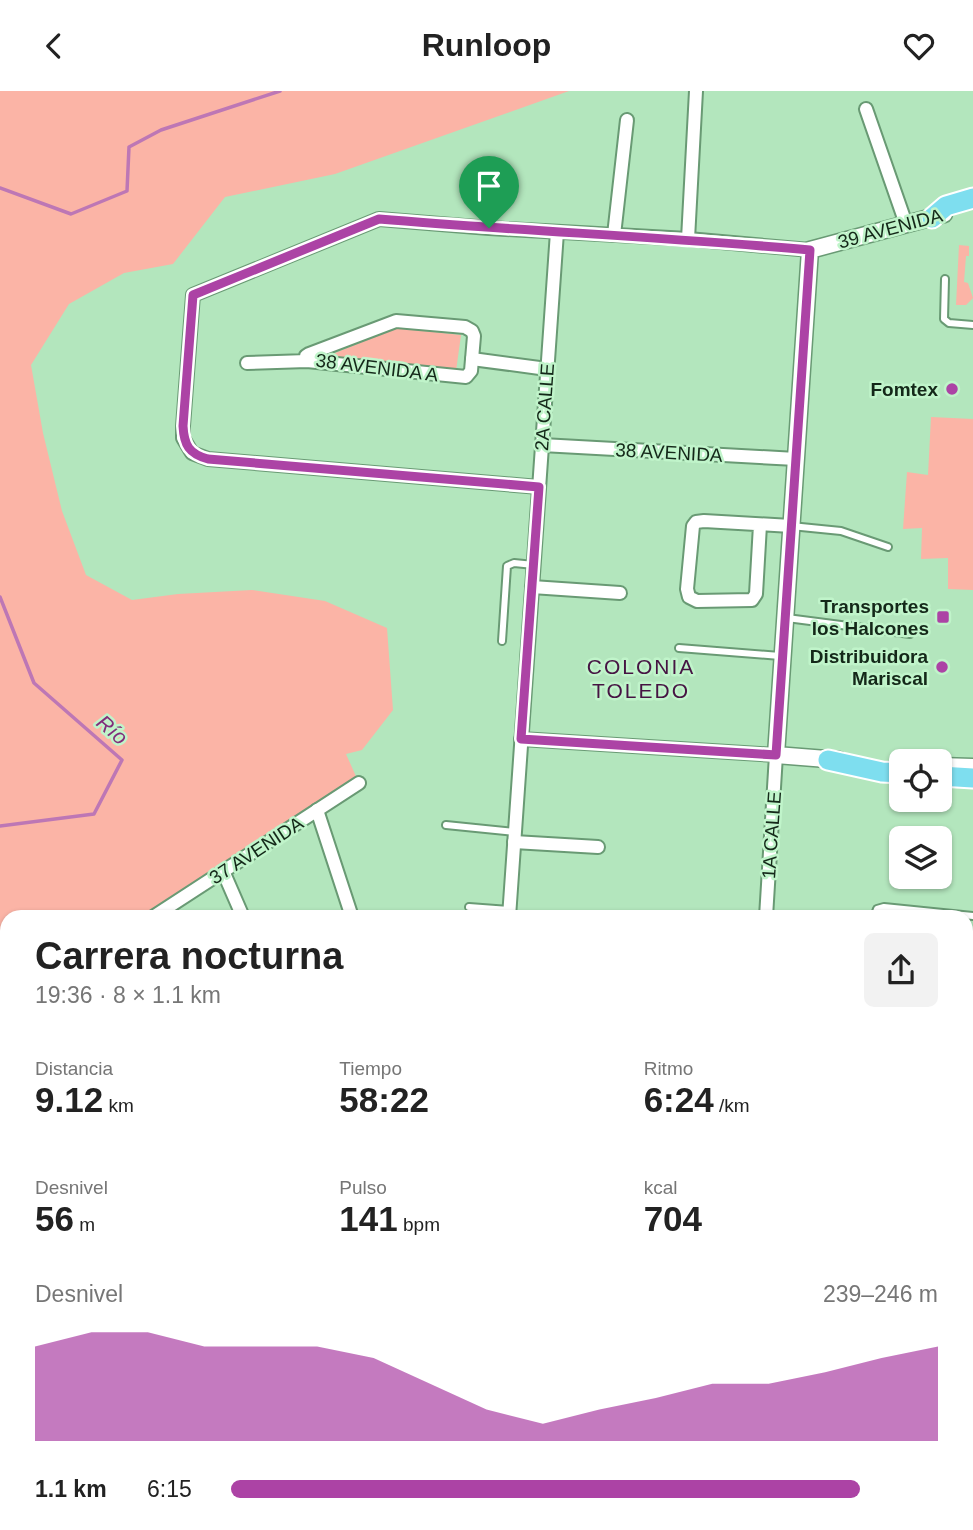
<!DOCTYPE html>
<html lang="es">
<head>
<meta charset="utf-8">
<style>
	:root { --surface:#fff; --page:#f2f2f2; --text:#222; --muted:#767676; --accent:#ac43a5 }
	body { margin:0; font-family:Helvetica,sans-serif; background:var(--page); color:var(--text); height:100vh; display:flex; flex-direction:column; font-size:26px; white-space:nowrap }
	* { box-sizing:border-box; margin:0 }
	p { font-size:23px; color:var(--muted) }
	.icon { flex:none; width:38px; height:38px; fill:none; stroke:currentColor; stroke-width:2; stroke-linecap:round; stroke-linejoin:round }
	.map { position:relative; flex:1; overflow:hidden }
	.details { position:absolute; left:0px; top:819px; width:973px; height:621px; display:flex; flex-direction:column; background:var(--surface); border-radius:21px 21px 0 0; box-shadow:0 2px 5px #0004 }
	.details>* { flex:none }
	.buttons { position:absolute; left:889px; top:658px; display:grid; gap:14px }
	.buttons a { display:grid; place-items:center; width:63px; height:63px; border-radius:10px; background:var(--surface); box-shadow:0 2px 5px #0004; font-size:35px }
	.pin { position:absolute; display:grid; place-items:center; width:60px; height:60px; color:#fff; margin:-72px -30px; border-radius:50% 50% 50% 0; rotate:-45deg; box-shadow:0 0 7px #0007 }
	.pin .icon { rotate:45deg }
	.round { display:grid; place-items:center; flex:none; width:74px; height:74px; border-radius:10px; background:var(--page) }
	.summary { display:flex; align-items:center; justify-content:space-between; height:119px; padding:0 35px }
	h1 { font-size:38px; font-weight:800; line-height:52px }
	.figures { display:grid; grid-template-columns:repeat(3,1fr); gap:10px; height:119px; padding:7px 35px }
	.figures div { display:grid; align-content:center }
	.figures b { font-size:35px; font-weight:800 }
	.figures small { font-size:19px; font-weight:400 }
	.figures p { font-size:19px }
	.chart { height:196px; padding:14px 35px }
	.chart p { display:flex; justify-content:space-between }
	.chart svg { width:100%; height:126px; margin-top:7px; fill:var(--accent); opacity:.7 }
	ul { padding:0 35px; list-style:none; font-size:23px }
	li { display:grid; grid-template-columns:112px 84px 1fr; align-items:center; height:52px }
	li i { height:18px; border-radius:9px; background:var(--accent) }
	header { display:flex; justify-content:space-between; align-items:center; height:91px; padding:0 35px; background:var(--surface); font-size:32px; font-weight:800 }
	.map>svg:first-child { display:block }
	.built { fill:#a3ddaf }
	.green { fill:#fbb4a6 }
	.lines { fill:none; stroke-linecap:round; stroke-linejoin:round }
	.stream { stroke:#bd77b5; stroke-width:3.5 }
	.service-casing { stroke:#699a74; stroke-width:10 }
	.minor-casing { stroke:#699a74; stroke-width:16 }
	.tertiary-casing { stroke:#699a74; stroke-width:19 }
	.trunk-casing { stroke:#fff; stroke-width:23 }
	.service { stroke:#fff; stroke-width:6 }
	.minor { stroke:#fff; stroke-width:12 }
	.tertiary { stroke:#fff; stroke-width:16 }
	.trunk { stroke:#7edeef; stroke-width:19 }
	.route-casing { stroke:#fff; stroke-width:14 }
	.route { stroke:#ac43a5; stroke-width:9 }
	.poi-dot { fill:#ac43a5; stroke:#c0f4ca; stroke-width:2.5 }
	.labels { text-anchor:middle; stroke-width:5; stroke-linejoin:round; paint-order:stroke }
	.street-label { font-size:19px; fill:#142819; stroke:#c0f4ca }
	.poi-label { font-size:19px; font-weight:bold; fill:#142819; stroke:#c0f4ca; text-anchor:end }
	.neighbourhood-label { font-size:21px; letter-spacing:2px; fill:#461443; stroke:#c0f4ca }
	.water-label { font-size:21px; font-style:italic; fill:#812d7b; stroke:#c0f4ca }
</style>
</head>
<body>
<header><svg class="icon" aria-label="back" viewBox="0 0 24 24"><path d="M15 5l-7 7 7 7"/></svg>Runloop<svg class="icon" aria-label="heart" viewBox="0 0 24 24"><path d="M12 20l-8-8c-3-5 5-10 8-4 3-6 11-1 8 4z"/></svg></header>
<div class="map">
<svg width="973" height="1439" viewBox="0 0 973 1439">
	<rect width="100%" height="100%" fill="#b3e6bd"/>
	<!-- built -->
	<polygon class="built" points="847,1433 961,1433 961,1439 846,1439"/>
	<!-- green -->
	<g class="green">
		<polygon points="0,0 569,0 335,83 225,106 173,173 124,182 69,213 31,274 43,342 62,420 86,484 132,509 178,503 252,499 325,510 387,537 393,619 362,659 346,663 359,692 153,826 7,826 7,921 0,925"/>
		<polygon points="959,154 969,155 969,165 966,165 964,191 968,192 973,207 966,214 956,214"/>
		<polygon points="396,237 461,244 456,280 323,267"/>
		<polygon points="931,326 973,328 973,499 948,498 948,467 921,468 922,437 903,438 907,381 928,384"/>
		<polygon points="344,1433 403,1433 405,1439 346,1439"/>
	</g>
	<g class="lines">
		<!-- stream -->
		<g class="stream">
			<polyline points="0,97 71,123 127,100 129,56 161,39 280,0"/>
			<polyline points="0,506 34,592 122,669 94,723 0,735"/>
		</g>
		<defs>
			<g id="service">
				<polyline points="945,188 944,228 949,232 973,234"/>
				<polyline points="791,435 841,440 888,456"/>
				<polyline points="787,527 910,543"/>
				<polyline points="502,550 507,475 514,472 534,474"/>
				<polyline points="679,557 780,565"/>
				<polyline points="446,734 514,741"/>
				<polyline points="469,816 509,819"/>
				<polyline points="874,826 877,818 884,816 973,825"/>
				<polyline points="966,861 973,861"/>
				<polyline points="966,1151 973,1151"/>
				<polyline points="966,1176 973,1177"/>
				<polyline points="966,1202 973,1202"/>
				<polyline points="966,1255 968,1216"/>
				<polyline points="966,1349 973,1346"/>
				<polyline points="966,1415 973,1420"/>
			</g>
			<g id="minor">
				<polyline points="866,18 906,133"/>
				<polyline points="614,144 627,29"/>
				<polyline points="688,148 696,0"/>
				<polyline points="472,268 547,278"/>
				<polyline points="247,272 307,270 466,286 471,280 474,245 472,240 465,236 396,230 309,263 306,265 307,270"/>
				<polyline points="542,354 796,368"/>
				<polyline points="539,396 208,368 192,362 183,347 183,335 193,204 379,128 489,137 688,148 810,159"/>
				<polyline points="760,434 756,503 752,509 697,510 689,506 687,498 693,435 696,431 704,430 791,435"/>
				<polyline points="532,496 620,502"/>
				<polyline points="521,648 776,664 766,826"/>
				<polyline points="317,719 352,826"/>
				<polyline points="514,751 598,756"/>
				<polyline points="223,780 243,826"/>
				<polyline points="153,826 359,692"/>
				<polyline points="509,826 557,141"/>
				<polyline points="0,925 7,921"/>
				<polyline points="0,1164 7,1184"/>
				<polyline points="966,1282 973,1282"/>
				<polyline points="91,1433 93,1439"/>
				<polyline points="328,1433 330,1439"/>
				<polyline points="419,1433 421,1439"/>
				<polyline points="437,1433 439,1439"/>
				<polyline points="552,1433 554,1439"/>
				<polyline points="206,1439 218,1434"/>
				<polyline points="727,1439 727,1433"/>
			</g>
			<g id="tertiary">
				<polyline points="839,669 776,664 810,159 944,123"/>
				<polyline points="940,675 973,676"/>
			</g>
			<g id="trunk">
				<polyline points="932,127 946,115 973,107"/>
				<polyline points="828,669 882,681 901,682"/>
				<polyline points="940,685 973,687"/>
			</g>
		</defs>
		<!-- service casing -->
		<use href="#service" class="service-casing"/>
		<!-- minor casing -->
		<use href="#minor" class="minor-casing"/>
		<!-- tertiary casing -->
		<use href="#tertiary" class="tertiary-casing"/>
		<!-- trunk casing -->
		<use href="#trunk" class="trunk-casing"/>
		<!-- service -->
		<use href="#service" class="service"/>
		<!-- minor -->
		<use href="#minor" class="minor"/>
		<!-- tertiary -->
		<use href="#tertiary" class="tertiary"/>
		<!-- trunk -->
		<use href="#trunk" class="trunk"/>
	</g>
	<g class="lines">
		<defs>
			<path id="route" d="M 379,128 C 522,140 666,146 810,159 L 776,664 L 521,648 L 539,396 L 208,368 C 189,363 184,354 183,335 L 193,204 Z"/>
		</defs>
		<!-- route casing -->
		<use href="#route" class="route-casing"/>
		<!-- route -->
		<use href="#route" class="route"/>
	</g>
	<!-- markers -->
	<g class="poi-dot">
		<circle cx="952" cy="298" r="7"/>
		<rect x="936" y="519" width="14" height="14" rx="3.5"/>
		<circle cx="942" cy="576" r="7"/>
	</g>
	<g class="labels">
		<!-- street labels -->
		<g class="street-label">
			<text transform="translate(890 137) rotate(-15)" y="7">39 AVENIDA</text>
			<text transform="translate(377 276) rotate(7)" y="7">38 AVENIDA A</text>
			<text transform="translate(544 316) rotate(-86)" y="7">2A CALLE</text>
			<text transform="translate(669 361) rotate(3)" y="7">38 AVENIDA</text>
			<text transform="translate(771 744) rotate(-86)" y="7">1A CALLE</text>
			<text transform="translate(256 759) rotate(-33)" y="7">37 AVENIDA</text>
		</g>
		<!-- poi labels -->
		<g class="poi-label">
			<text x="938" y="305">Fomtex</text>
			<text x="929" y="522">Transportes<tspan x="929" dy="22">los Halcones</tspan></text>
			<text x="928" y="572">Distribuidora<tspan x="928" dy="22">Mariscal</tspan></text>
		</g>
		<!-- neighbourhood labels -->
		<g class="neighbourhood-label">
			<text x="641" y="583">COLONIA<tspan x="641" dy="24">TOLEDO</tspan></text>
		</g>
		<!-- water labels -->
		<g class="water-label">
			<text transform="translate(112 639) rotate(41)" y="7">Río</text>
		</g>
	</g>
</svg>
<div class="buttons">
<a><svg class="icon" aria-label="locate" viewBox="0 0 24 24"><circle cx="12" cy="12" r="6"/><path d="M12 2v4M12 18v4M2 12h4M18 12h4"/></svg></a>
<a><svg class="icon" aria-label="layers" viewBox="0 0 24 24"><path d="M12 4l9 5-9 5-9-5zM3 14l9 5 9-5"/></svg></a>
</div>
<div class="pin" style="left:489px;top:137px;background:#1e9e55"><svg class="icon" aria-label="arrive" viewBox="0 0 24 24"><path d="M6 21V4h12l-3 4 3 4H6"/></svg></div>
<section class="details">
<div class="summary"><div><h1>Carrera nocturna</h1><p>19:36 · 8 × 1.1 km</p></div><a class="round"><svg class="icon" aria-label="share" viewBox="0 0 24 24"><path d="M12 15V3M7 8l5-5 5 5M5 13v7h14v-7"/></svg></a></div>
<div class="figures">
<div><p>Distancia</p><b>9.12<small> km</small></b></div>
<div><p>Tiempo</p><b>58:22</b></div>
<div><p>Ritmo</p><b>6:24<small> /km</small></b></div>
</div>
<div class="figures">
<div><p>Desnivel</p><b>56<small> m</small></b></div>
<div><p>Pulso</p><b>141<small> bpm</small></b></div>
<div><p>kcal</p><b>704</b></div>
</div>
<div class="chart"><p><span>Desnivel</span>239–246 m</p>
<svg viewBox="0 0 160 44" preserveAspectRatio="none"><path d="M0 44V11L10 6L20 6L30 11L40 11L50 11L60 15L70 24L80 33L90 38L100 33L110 29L120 24L130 24L140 20L150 15L160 11V44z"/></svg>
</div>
<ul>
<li><b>1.1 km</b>6:15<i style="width:89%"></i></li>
</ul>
</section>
</div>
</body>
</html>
